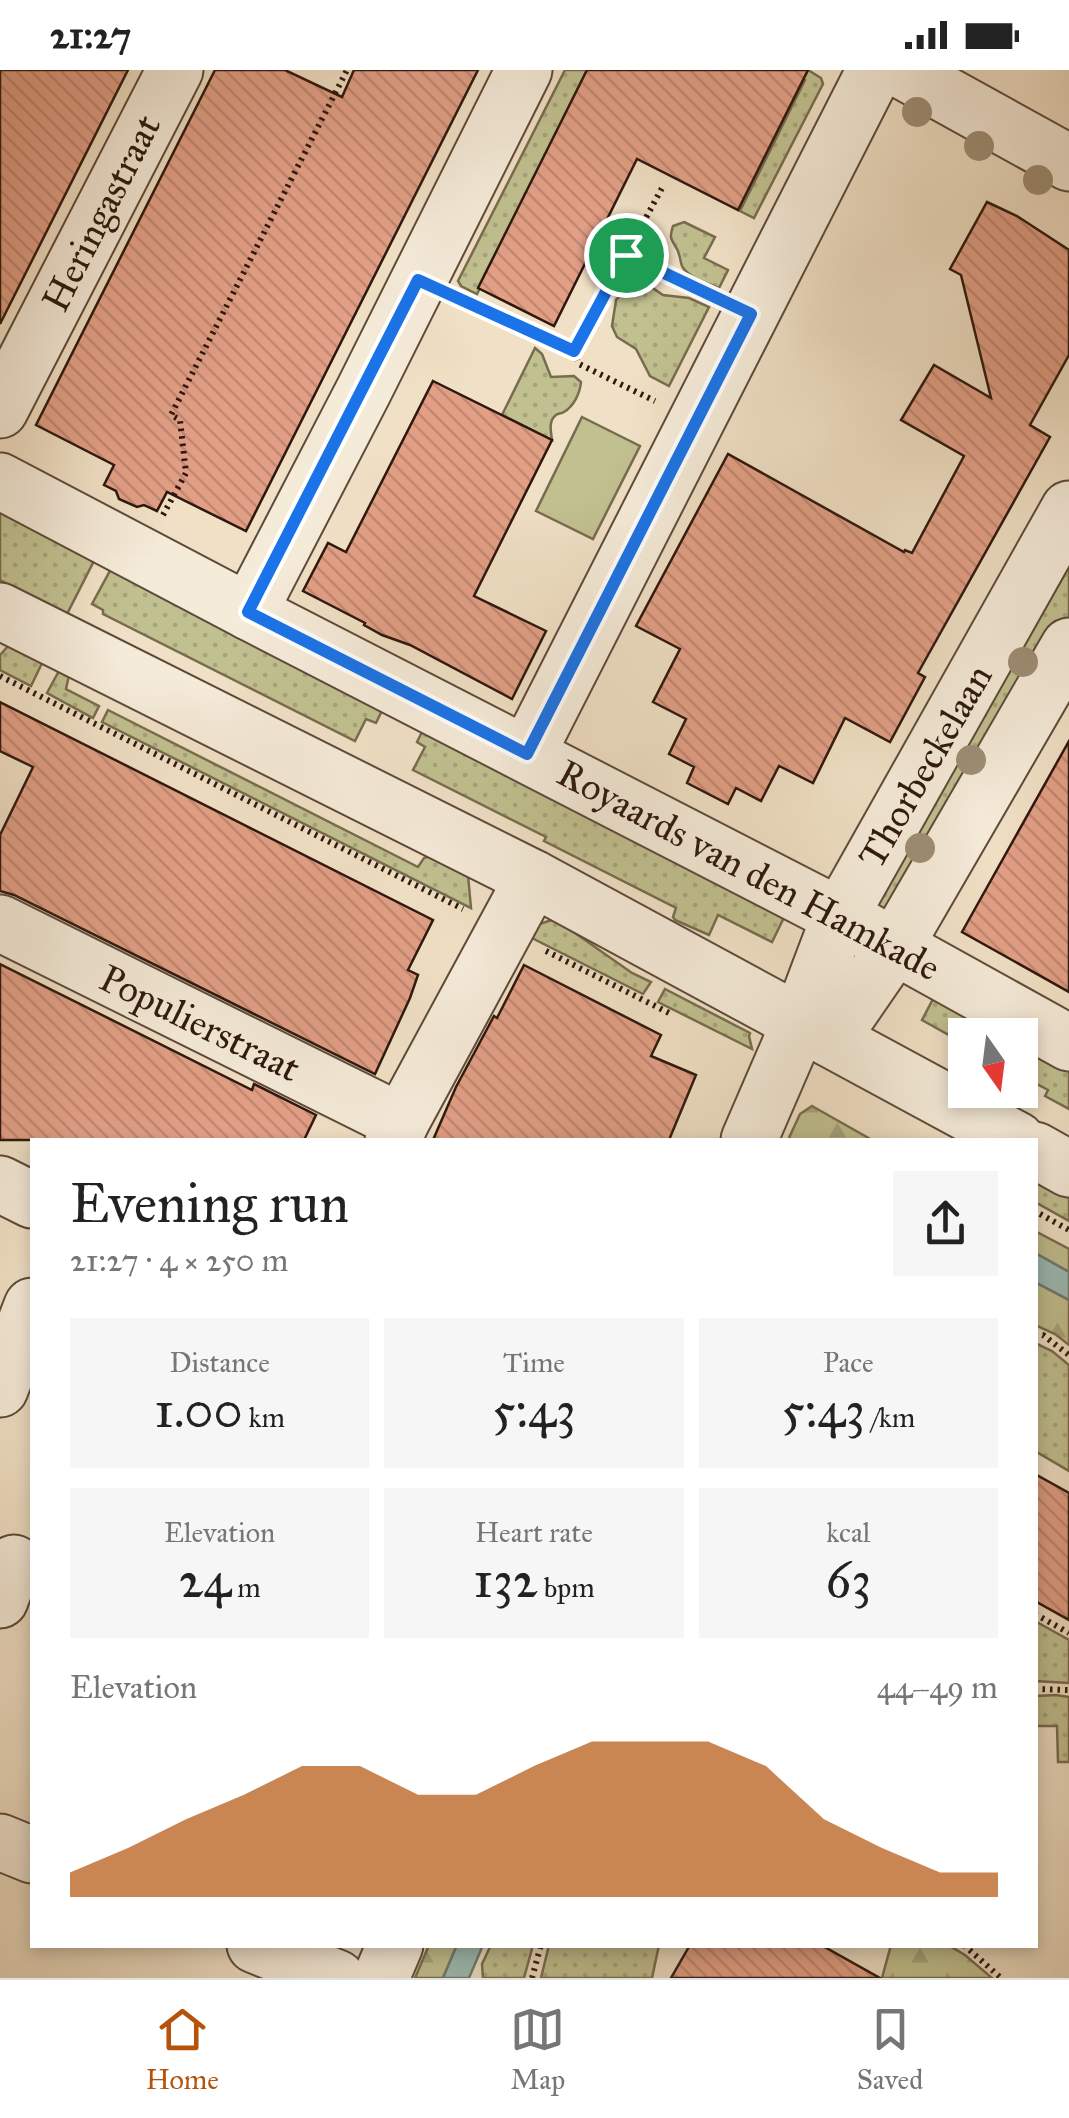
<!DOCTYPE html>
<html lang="en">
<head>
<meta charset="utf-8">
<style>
	:root { --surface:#fff; --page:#f6f6f6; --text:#222; --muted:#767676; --line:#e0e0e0; --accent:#b45309 }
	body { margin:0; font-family:"IM FELL Great Primer",serif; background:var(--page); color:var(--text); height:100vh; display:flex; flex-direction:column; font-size:38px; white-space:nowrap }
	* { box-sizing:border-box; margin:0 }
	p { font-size:32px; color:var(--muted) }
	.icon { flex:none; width:55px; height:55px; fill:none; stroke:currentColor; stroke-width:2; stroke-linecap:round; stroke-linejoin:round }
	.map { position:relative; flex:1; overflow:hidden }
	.panel { position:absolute; left:30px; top:1068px; width:1008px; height:810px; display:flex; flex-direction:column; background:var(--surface); border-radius:0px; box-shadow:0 5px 15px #0003 }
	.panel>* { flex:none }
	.needle { width:65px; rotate:166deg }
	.tools { position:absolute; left:948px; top:948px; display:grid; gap:20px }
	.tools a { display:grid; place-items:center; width:90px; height:90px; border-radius:0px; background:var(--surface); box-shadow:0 5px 15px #0003; font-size:50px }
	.pin { position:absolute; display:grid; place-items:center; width:85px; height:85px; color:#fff; margin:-42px; border:5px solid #fff; border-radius:50%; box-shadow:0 2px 10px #0007 }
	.round { display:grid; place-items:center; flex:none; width:105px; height:105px; border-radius:0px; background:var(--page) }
	.head { display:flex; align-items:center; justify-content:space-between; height:170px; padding:0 40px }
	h1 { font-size:55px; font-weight:600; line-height:75px }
	.stats { display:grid; grid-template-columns:repeat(3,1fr); gap:15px; height:170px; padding:10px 40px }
	.stats div { display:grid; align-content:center; border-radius:0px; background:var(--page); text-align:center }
	.stats b { font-size:50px; font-weight:600 }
	.stats small { font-size:28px; font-weight:400 }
	.stats p { font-size:28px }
	.chart { height:280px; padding:20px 40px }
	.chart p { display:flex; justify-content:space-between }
	.chart svg { width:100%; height:180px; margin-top:10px; fill:var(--accent); opacity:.7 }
	.status { display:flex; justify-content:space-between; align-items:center; height:70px; padding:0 50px; background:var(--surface); direction:ltr }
	.status svg { height:28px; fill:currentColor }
	.tabs { display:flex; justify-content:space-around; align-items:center; height:140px; border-top:2px solid var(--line); background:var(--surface); font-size:28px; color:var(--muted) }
	.tabs a { display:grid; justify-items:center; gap:5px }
	.tabs .selected { color:var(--accent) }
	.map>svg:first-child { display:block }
	.grass { fill:url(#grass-dots); stroke:#786c4e; stroke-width:2.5 }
	.forest { fill:url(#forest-firs); stroke:#786c4e; stroke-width:2.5 }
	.pitch { fill:#c1c090; stroke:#786c4e; stroke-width:2.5 }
	.water { fill:#9abdb7; stroke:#6f7b73; stroke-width:2.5 }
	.building { fill:url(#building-back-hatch); stroke:#2e180d; stroke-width:2.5 }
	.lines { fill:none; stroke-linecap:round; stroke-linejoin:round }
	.minor-casing { stroke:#5e4a3b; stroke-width:59 }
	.path { stroke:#2e180d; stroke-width:6; stroke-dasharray:2.5 5; stroke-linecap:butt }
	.minor { stroke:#f5ebd9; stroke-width:55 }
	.tree { fill:#9e8e75 }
	.route-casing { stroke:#fff; stroke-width:20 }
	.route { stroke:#1a73e8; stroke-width:12 }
	.labels { text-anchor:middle; stroke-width:8; stroke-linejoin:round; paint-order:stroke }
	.street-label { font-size:38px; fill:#2e180d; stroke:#f5ebd9 }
</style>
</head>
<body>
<div class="status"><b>21:27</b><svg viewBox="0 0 49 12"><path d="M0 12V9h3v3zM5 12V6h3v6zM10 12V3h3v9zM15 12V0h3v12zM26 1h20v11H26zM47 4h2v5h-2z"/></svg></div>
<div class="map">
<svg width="1069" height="1908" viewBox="0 0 1069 1908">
	<defs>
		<pattern id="grass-dots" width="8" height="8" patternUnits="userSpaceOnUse" patternTransform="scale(2.5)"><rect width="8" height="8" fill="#c1c090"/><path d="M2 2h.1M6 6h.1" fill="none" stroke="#a6a47b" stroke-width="1.8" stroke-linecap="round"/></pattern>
		<pattern id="forest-firs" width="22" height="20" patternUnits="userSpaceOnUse" patternTransform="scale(2.5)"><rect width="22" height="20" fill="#c1c090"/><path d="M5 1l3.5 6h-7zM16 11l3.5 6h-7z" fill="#a6a47b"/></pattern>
		<pattern id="building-back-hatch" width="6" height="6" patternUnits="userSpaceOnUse" patternTransform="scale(2.5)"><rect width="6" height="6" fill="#e29f86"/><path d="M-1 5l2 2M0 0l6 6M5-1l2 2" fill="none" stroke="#c28872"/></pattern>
	</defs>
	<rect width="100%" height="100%" fill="#f0e0c5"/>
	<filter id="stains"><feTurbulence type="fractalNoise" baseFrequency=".002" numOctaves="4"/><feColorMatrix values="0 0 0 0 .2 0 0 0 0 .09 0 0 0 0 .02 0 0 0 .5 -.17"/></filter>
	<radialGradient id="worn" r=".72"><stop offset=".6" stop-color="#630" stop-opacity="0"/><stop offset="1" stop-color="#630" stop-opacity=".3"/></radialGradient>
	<!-- grass -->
	<g class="grass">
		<polygon points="565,0 587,0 477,224 461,216 458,211"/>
		<polygon points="788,0 808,0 821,8 823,14 754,148 740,141 805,10"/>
		<path d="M 684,152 L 715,167 L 704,188 L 728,200 L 719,218 C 708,213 687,207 682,196 C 680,191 680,184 677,179 C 671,169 669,168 673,156 Z"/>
		<polygon points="637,213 651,217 663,225 689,228 709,237 669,316 650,306 636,279 617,267 612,256 616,230 625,220"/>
		<path d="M 535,278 L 542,284 L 551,307 L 574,306 L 581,312 C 580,323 574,336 564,342 C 561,344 558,343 556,345 C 548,351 551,362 552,370 L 502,345 Z"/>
		<polygon points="0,426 101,477 67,544 0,510"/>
		<polygon points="1069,439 1069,576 895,876 840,846"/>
		<polygon points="118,486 390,624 376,653 366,649 355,671 103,544 103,540 92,534"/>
		<polygon points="10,574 43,591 31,616 0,600 0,585"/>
		<polygon points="60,599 69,605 66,619 99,636 93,648 47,623"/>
		<polygon points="108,640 418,797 424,788 430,786 468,805 471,838 102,652"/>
		<polygon points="431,644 793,829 772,872 718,845 709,865 675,850 673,847 676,838 544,771 546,767 413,700 425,677 417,672"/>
		<polygon points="555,849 632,903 651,912 643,924 518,861"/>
		<polygon points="943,910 1069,981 1069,1039 1045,1026 1048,1020 1020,1005 1020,965 965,965 965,974 922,950"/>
		<polygon points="665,919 750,963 749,966 752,979 658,932"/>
		<polygon points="1035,1106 1069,1124 1069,1151 1035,1132"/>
		<polygon points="1035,1273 1052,1281 1069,1295 1069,1401 1035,1381"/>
		<polygon points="1035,1551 1069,1570 1069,1613 1035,1611"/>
		<polygon points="1056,1625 1069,1627 1069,1692 1058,1692 1057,1656 1035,1656 1035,1626"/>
		<polygon points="491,1875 533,1875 524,1908 483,1908 482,1894"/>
		<polygon points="549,1875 659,1875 652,1908 541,1908"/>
	</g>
	<!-- forest -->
	<g class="forest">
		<polygon points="812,1036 872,1070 788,1070 800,1044"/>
		<polygon points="1035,1161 1069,1179 1069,1202 1035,1183"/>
		<polygon points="1035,1212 1069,1230 1069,1275 1055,1264 1035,1255"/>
		<polygon points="429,1875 457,1875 443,1908 415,1908"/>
		<polygon points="891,1875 948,1875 965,1885 992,1908 882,1908"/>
	</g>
	<!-- pitch -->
	<polygon class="pitch" points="582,347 640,376 593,469 536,441"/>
	<!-- water -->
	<g class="water">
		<polygon points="1035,1183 1069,1202 1069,1230 1035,1212"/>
		<polygon points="457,1875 483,1875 469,1908 443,1908"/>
	</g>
	<!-- building -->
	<g class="building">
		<polygon points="0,0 128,0 0,254"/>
		<polygon points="215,0 285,0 342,27 354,0 478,0 246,461 167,422 157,441 144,435 137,437 119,429 116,421 104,415 114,395 36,355"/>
		<polygon points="587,0 808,0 738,140 637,89 554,256 478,218"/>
		<polygon points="987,132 1017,146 1069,180 1069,285 1030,355 1050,367 918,603 925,607 890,672 845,648 813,713 779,696 761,731 736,718 728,734 687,713 694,697 669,684 686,649 653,632 680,579 636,556 728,384 904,482 905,480 912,483 964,386 901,350 934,295 991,328 961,205 950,199"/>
		<polygon points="433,311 552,370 474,526 546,561 512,629 410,575 382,565 364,555 365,553 303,521 328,473 346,482"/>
		<polygon points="0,632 433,850 408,900 418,905 410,928 375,1004 14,825 0,821 0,765 33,697 0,681"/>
		<polygon points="1069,671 1069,922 962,862"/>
		<polygon points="0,894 252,1020 254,1014 316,1045 304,1070 0,1070"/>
		<polygon points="524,895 661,965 651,986 696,1005 669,1070 433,1070 456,1017 494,946 497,948"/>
		<polygon points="1035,1404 1069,1423 1069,1550 1035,1531"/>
		<polygon points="690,1875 821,1875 880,1908 671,1908"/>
	</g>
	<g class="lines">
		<defs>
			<g id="minor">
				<polyline points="901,0 1069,93"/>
				<polyline points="0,340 175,0"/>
				<polyline points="0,411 249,542 840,846 1069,973"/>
				<polyline points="0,541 533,808 1017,1070"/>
				<polyline points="249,542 364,320 524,0"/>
				<polyline points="527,684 875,0"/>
				<polyline points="0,853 401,1052"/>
				<polyline points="831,969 895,876 1069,576"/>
				<polyline points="393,1070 401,1052 533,808"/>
				<polyline points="749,1070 800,952 840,846 1069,439"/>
				<polyline points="1035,1080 1069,1099"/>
				<polyline points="0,1114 32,1130"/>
				<polyline points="0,1319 32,1236"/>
				<polyline points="0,1530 14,1493"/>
				<polyline points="0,1772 32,1785"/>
				<polyline points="255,1875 337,1908"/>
				<polyline points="381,1908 395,1875"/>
			</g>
		</defs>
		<!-- minor casing -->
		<use href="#minor" class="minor-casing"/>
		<!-- path -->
		<g class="path">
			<polyline points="626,185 707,222"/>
			<polyline points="460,229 574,281 662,118"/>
			<polyline points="574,281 579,294 655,331"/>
			<polyline points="163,445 186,403 180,350 171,345 347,0"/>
			<polyline points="0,606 463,839"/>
			<polyline points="546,881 673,945"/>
			<polyline points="1040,1144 1069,1160"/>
			<polyline points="1035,1264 1043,1265 1069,1285"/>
			<polyline points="1035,1544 1069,1563"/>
			<polyline points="1035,1619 1069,1620"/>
			<polyline points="964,1875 1001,1908"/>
			<polyline points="532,1908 541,1875"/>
		</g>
		<!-- minor -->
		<use href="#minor" class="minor"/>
	</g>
	<!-- trees -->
	<g class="tree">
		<circle cx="917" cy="42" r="15"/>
		<circle cx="979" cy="76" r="15"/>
		<circle cx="1038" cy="110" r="15"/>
		<circle cx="1023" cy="592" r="15"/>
		<circle cx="971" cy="690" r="15"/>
		<circle cx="920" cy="778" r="15"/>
	</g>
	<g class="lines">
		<defs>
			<polygon id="route" points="626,185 751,244 527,684 248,542 418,210 574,281"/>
		</defs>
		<!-- route casing -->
		<use href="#route" class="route-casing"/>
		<!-- route -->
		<use href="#route" class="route"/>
	</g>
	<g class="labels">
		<!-- street labels -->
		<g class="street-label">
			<text transform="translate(101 143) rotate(-63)" y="13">Heringastraat</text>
			<text transform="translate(925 696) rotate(-60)" y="13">Thorbeckelaan</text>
			<text transform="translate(749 800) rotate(28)" y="13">Royaards van den Hamkade</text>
			<text transform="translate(200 953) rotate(26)" y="13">Populierstraat</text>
		</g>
	</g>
	<rect width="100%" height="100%" filter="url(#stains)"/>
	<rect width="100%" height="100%" fill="url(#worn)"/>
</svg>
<div class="tools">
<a><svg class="needle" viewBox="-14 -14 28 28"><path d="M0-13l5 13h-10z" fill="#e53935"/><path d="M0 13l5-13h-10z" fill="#767676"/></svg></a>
</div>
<div class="pin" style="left:626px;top:185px;background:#1e9e55"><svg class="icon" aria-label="arrive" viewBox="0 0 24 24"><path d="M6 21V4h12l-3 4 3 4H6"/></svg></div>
<section class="panel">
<div class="head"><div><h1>Evening run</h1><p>21:27 · 4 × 250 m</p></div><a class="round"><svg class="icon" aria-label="share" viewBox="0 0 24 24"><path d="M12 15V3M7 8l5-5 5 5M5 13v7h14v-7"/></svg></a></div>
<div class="stats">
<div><p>Distance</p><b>1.00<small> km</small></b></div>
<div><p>Time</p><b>5:43</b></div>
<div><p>Pace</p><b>5:43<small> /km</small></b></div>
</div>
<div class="stats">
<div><p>Elevation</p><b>24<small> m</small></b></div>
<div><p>Heart rate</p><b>132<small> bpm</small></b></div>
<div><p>kcal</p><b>63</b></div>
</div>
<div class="chart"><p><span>Elevation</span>44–49 m</p>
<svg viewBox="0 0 160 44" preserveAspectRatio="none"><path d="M0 44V38L10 32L20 25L30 19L40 12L50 12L60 19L70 19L80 12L90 6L100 6L110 6L120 12L130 25L140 32L150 38L160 38V44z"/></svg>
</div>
</section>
</div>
<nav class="tabs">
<a class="selected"><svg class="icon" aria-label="home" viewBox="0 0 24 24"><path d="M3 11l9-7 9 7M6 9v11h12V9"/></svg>Home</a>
<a><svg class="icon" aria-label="map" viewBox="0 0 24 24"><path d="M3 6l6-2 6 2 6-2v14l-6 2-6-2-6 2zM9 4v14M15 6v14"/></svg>Map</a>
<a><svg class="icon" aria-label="saved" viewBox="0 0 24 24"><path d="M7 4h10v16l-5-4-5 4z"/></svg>Saved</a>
</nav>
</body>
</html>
